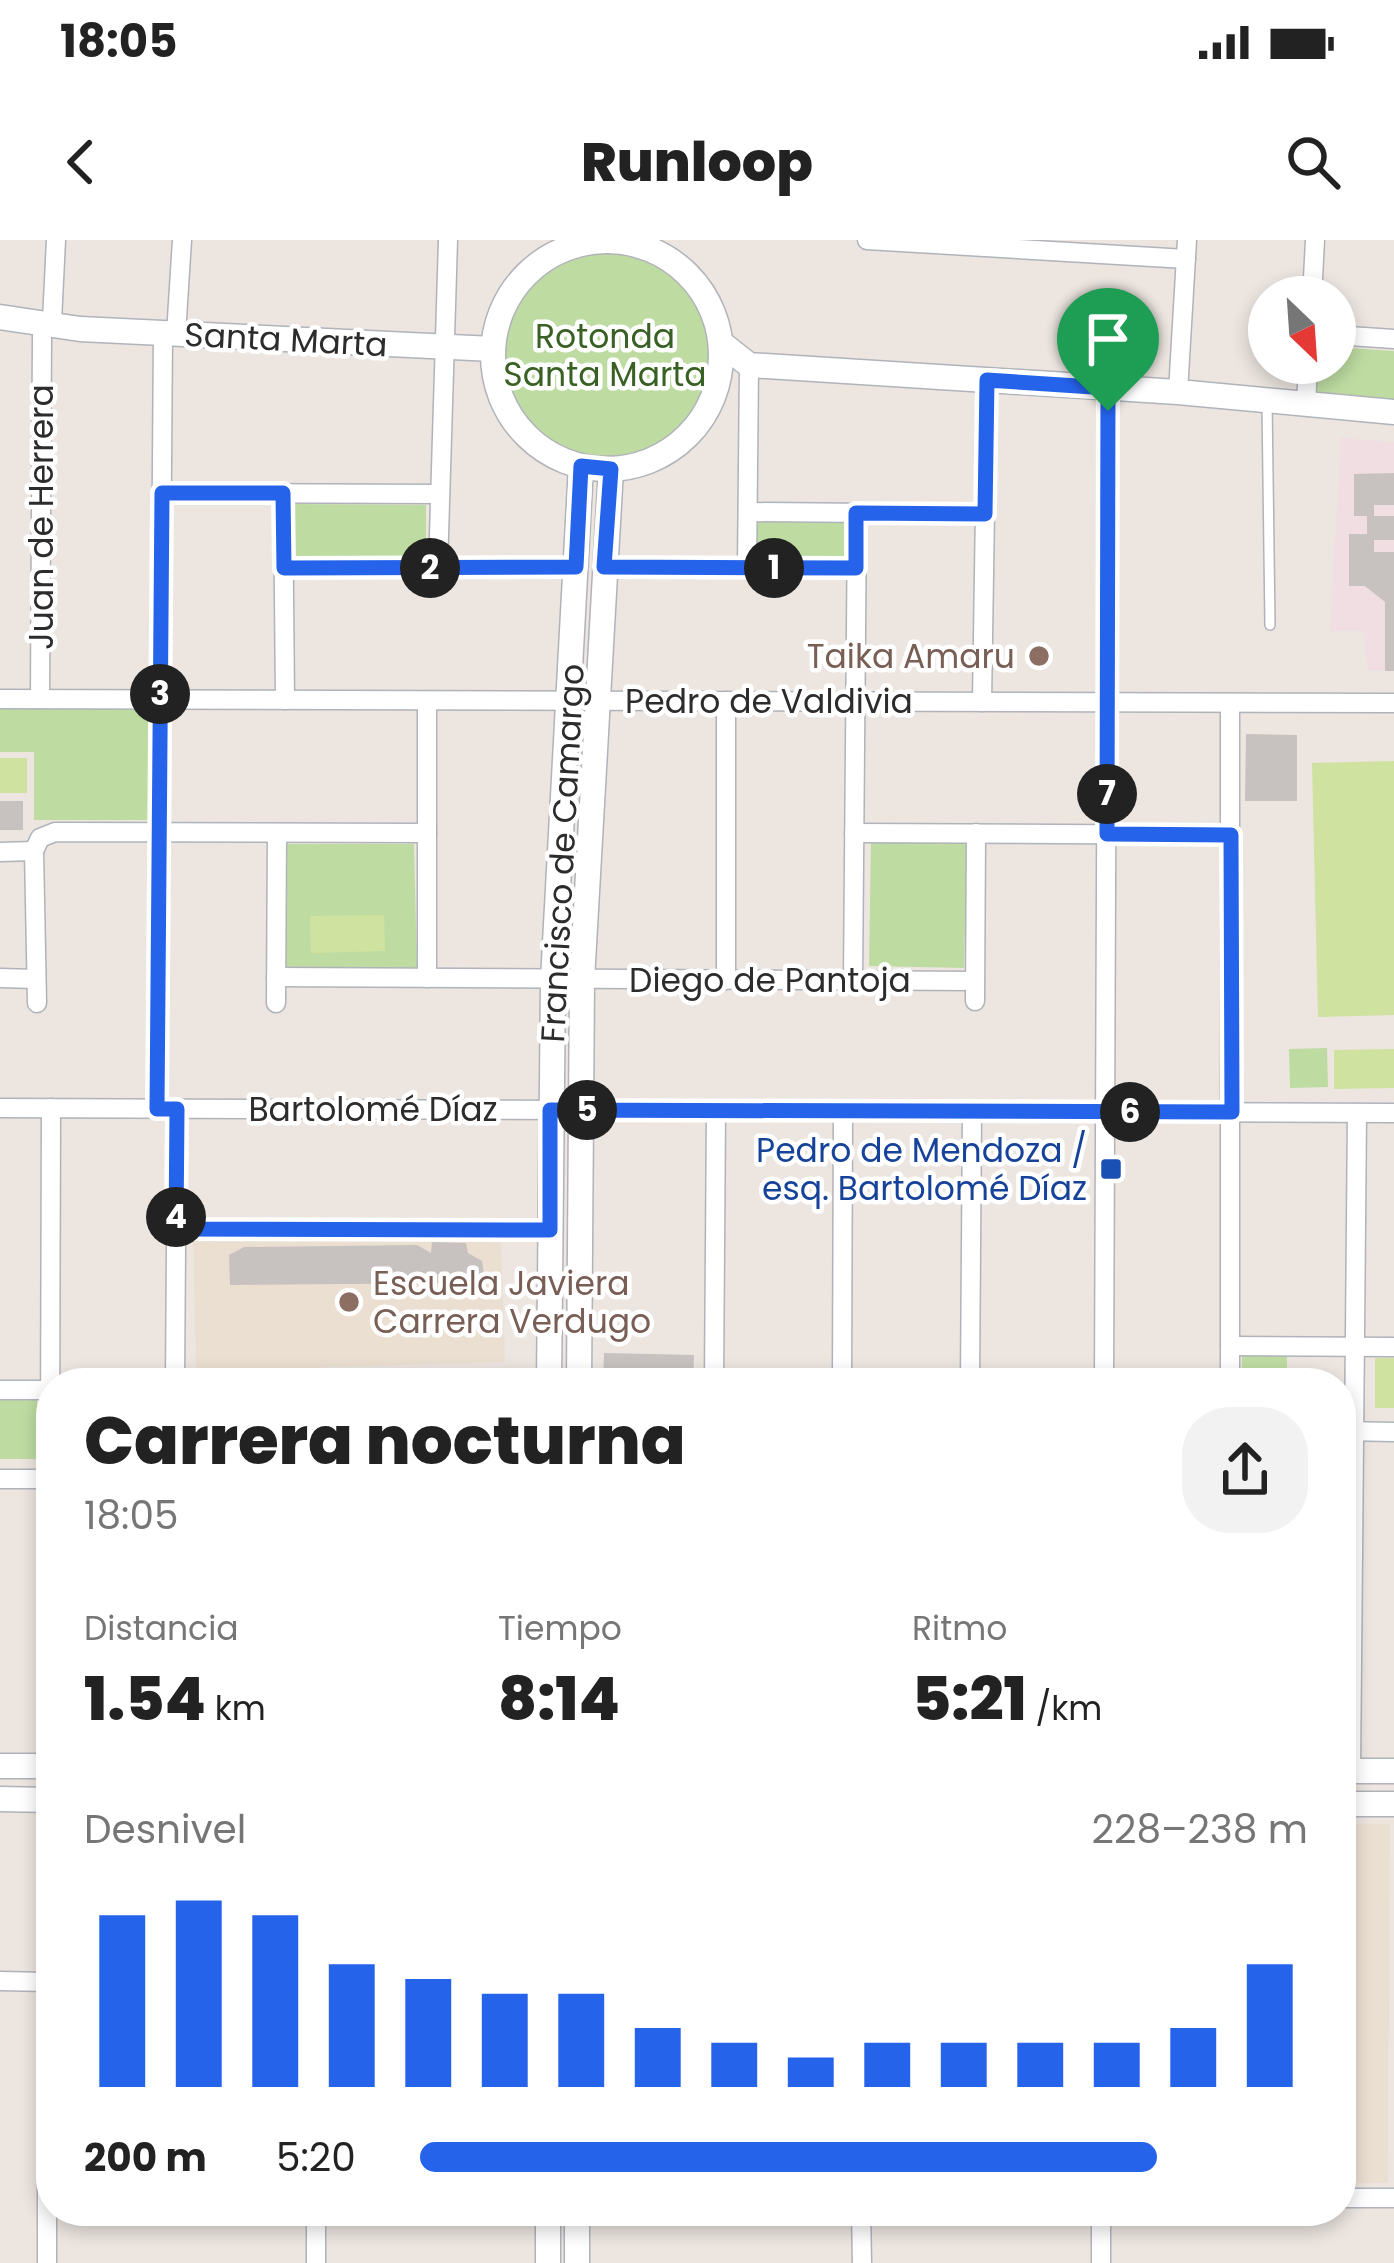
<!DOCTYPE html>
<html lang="es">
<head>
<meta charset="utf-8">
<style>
	:root { --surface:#fff; --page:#f2f2f2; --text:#222; --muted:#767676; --accent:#2563eb }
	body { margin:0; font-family:Poppins,sans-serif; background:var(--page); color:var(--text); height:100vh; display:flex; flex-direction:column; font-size:45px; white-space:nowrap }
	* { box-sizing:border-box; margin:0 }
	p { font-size:39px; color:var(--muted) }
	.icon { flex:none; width:66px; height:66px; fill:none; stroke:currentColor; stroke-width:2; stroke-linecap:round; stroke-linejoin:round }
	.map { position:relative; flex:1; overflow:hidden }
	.panel { position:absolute; left:36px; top:1128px; width:1320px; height:858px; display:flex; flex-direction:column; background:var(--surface); border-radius:48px; box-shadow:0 6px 18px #0003 }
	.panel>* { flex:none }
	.needle { width:78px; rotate:155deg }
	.controls { position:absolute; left:1248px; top:36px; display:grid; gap:24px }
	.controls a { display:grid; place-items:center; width:108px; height:108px; border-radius:50%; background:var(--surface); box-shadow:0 6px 18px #0003; font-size:60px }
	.pin { position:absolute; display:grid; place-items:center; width:102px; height:102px; color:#fff; margin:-123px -51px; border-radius:50% 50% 50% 0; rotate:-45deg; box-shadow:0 0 12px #0007 }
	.pin .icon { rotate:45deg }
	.km { position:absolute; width:60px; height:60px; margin:-30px; border-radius:50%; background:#222; color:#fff; font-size:33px; line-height:60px; text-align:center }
	.round { display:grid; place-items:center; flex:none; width:126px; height:126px; border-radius:48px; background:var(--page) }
	.summary { display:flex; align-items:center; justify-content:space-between; height:204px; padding:0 48px }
	h1 { font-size:66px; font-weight:800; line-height:90px }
	.metrics { display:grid; grid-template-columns:repeat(3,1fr); gap:18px; height:204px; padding:12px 48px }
	.metrics div { display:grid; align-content:center }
	.metrics b { font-size:60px; font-weight:800 }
	.metrics small { font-size:33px; font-weight:400 }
	.metrics p { font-size:33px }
	.chart { height:336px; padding:24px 48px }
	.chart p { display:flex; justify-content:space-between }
	.chart svg { width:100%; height:216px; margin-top:12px; stroke:var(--accent); stroke-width:6 }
	ul { padding:0 48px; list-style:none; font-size:39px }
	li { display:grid; grid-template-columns:192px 144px 1fr; align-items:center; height:90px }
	li i { height:30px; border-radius:15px; background:var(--accent) }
	.status { display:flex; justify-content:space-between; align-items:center; height:84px; padding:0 60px; background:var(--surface); direction:ltr }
	.status svg { height:33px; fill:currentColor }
	header { display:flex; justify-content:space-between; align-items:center; height:156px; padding:0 48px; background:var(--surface); font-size:54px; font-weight:800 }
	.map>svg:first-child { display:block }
	.education { fill:#ebdfd1 }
	.medical { fill:#f1dee2 }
	.green { fill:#bedca2 }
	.pitch { fill:#cfe29f }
	.building { fill:#c7c2bf }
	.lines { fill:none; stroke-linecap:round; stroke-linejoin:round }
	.lane-casing { stroke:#b0b3ba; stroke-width:12 }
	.street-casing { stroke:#b0b3ba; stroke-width:21 }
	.secondary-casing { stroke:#b0b3ba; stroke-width:27 }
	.lane { stroke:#fff; stroke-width:9 }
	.street { stroke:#fff; stroke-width:18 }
	.secondary { stroke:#fff; stroke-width:24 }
	.route-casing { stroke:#fff; stroke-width:24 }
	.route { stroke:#2563eb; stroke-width:15 }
	.education-dot { fill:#8d6e63; stroke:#fff; stroke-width:4.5 }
	.transit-dot { fill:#1a4fb4; stroke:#fff; stroke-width:4.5 }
	.labels { text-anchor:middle; stroke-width:9; stroke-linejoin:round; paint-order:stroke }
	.park-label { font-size:33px; fill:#396123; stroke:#fff }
	.street-label { font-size:33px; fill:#2c2c2c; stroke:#fff }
	.education-label { font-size:33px; fill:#785e54; stroke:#fff; text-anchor:end }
	.transit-label { font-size:33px; fill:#164399; stroke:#fff; text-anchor:end }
</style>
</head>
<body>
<div class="status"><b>18:05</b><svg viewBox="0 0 49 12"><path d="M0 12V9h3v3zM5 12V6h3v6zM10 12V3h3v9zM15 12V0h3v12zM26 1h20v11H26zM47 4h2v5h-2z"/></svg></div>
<header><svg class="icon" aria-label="back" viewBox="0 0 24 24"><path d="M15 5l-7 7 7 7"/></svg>Runloop<svg class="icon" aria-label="search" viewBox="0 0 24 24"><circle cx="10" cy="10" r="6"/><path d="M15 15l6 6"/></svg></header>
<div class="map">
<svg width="1394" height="2023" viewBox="0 0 1394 2023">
	<rect width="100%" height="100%" fill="#ece5e0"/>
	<!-- education -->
	<g class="education">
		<polygon points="193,1001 501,1001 505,1122 196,1131"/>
		<polygon points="1341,1584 1390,1584 1388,1943 1341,1943"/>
	</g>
	<!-- medical -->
	<polygon class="medical" points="1341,198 1394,202 1394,431 1368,431 1364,391 1330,391"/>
	<!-- green -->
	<g class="green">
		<circle cx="605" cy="115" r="106"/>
		<polygon points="1335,107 1394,111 1394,160 1313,152 1315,123 1335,123"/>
		<polygon points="293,264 426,265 426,319 292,318"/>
		<polygon points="752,281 846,283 846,321 751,321"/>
		<polygon points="148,467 148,580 34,580 34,512 0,512 0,468"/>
		<polygon points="871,599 967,601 964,728 869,726"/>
		<polygon points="283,604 414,604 417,728 284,728"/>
		<polygon points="1327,808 1328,847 1290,848 1289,809"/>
		<polygon points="1287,1115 1287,1143 1242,1143 1242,1116"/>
		<rect x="0" y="1160" width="37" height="59"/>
	</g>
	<!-- pitch -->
	<g class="pitch">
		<rect x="0" y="518" width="27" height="35"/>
		<polygon points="1394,521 1394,775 1318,777 1312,523"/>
		<polygon points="384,675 385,711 311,713 310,676"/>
		<polygon points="1394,809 1394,848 1334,849 1334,810"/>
		<rect x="1375" y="1118" width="19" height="50"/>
	</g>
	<!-- building -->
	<g class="building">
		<polygon points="1394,233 1394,265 1374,265 1374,276 1394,276 1394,300 1374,300 1374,312 1394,312 1394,431 1385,431 1385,362 1365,346 1349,346 1349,294 1367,294 1367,276 1354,276 1354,234"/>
		<polygon points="1246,494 1297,495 1297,561 1245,561"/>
		<rect x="0" y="561" width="23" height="29"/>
		<polygon points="432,1002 466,1003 468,1013 482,1021 484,1035 470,1043 230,1045 229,1015 244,1007 417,1005 431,1013"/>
		<polygon points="604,1113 694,1115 693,1143 603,1143"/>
	</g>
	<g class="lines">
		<defs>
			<polyline id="lane" points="1267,162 1270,385"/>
			<g id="street">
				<polyline points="867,0 1186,19"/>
				<polyline points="1312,57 1315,0"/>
				<polyline points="52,81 56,0"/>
				<polyline points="176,94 182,0"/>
				<polyline points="1335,95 1394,99"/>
				<polyline points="1178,152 1187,0"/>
				<polyline points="1306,165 1308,123"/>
				<polyline points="162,253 439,254"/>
				<polyline points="283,253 285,460"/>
				<polyline points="748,272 985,274"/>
				<polyline points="605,327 856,328"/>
				<polyline points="284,328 576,327"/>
				<polyline points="438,328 448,0"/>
				<polyline points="747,328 749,125"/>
				<polyline points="0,459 1394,463"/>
				<polyline points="40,459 42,95"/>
				<polyline points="427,461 427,738"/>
				<polyline points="726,461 726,740"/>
				<polyline points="982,462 987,141"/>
				<polyline points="854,593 1231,595"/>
				<polyline points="34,611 40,598 55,592 427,593"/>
				<polyline points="34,611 37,763"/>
				<polyline points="0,612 34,611"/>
				<polyline points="276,737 975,741"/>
				<polyline points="0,738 36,739"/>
				<polyline points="853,740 857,273"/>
				<polyline points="975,761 976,593"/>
				<polyline points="276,763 277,593"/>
				<polyline points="0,868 1394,873"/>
				<polyline points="157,869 163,93"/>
				<polyline points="176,990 550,990"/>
				<polyline points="1230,1106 1394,1107"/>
				<polyline points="175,1143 177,869"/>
				<polyline points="714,1143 716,870"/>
				<polyline points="842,1143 843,871"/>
				<polyline points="970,1143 972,871"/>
				<polyline points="1104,1143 1108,148"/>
				<polyline points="1230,1143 1230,463"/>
				<polyline points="0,1150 51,1150"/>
				<polyline points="1341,1191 1394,1192"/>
				<polyline points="0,1239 51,1239"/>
				<polyline points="49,1526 51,868"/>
				<polyline points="1351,1531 1357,873"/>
				<polyline points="0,1741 47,1742"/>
				<polyline points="1341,1958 1394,1958"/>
				<polyline points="316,1971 316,2023"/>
				<polyline points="861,1971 862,2023"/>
				<polyline points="47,2023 47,1560"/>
				<polyline points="1101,2023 1101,1971"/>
			</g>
			<g id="secondary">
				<circle cx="607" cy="115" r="114"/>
				<polyline points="0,77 80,89 493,109"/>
				<polyline points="721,103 749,125 1178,152 1394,172"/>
				<polyline points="549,1143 553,740 581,226"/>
				<polyline points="579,1143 582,740 611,229"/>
				<polyline points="0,1526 51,1526"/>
				<polyline points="1341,1531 1394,1531"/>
				<polyline points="0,1559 51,1560"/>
				<polyline points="1341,1564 1394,1564"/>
				<polyline points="548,2023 548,1971"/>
				<polyline points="577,2023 577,1971"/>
			</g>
		</defs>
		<!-- lane casing -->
		<use href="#lane" class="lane-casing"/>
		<!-- street casing -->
		<use href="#street" class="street-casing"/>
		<!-- secondary casing -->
		<use href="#secondary" class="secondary-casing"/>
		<!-- lane -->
		<use href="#lane" class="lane"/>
		<!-- street -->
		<use href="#street" class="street"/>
		<!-- secondary -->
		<use href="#secondary" class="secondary"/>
	</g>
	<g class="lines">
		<defs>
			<polygon id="route" points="987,140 1108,148 1107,594 1231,595 1232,872 550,870 550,990 176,989 177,869 157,869 162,253 283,253 284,328 576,327 581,226 611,229 604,327 856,328 856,273 985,274"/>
		</defs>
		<!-- route casing -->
		<use href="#route" class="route-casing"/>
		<!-- route -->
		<use href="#route" class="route"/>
	</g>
	<!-- markers -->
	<g class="education-dot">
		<circle cx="1039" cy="416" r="12"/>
		<circle cx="349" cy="1062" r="12"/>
	</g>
	<rect class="transit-dot" x="1099" y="917" width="24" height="24" rx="6"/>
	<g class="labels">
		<!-- park labels -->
		<g class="park-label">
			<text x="605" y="108">Rotonda<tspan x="605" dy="38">Santa Marta</tspan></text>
		</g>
		<!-- street labels -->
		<g class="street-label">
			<text transform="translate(286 99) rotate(3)" y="12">Santa Marta</text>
			<text transform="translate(41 277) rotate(-90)" y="12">Juan de Herrera</text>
			<text x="769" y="473">Pedro de Valdivia</text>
			<text transform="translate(562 613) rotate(-87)" y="12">Francisco de Camargo</text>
			<text x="770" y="752">Diego de Pantoja</text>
			<text x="373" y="881">Bartolomé Díaz</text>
		</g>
		<!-- education labels -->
		<g class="education-label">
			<text x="1015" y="428">Taika Amaru</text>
			<text x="373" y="1055" text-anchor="start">Escuela Javiera<tspan x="373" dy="38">Carrera Verdugo</tspan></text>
		</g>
		<!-- transit labels -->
		<g class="transit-label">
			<text x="1087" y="922">Pedro de Mendoza /<tspan x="1087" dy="38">esq. Bartolomé Díaz</tspan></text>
		</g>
	</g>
</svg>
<div class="controls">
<a><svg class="needle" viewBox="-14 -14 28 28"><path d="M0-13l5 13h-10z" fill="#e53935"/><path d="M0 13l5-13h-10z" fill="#767676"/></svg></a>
</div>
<div class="pin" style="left:1108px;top:171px;background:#1e9e55"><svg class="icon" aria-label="arrive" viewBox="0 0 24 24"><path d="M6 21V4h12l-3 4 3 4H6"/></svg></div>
<b class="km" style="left:774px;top:328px">1</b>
<b class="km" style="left:430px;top:328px">2</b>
<b class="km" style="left:160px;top:454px">3</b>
<b class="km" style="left:176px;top:977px">4</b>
<b class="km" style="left:587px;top:870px">5</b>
<b class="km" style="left:1130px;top:872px">6</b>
<b class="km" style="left:1107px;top:554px">7</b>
<section class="panel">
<div class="summary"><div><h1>Carrera nocturna</h1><p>18:05</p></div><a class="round"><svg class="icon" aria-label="share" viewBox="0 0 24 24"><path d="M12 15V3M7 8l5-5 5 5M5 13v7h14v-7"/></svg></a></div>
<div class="metrics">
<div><p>Distancia</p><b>1.54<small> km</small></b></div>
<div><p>Tiempo</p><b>8:14</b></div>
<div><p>Ritmo</p><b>5:21<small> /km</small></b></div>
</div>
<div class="chart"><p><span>Desnivel</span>228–238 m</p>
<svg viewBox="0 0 160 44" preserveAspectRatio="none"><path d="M5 44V9M15 44V6M25 44V9M35 44V19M45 44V22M55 44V25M65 44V25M75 44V32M85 44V35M95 44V38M105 44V35M115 44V35M125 44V35M135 44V35M145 44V32M155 44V19"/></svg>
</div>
<ul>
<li><b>200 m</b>5:20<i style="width:83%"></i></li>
</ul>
</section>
</div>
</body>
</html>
